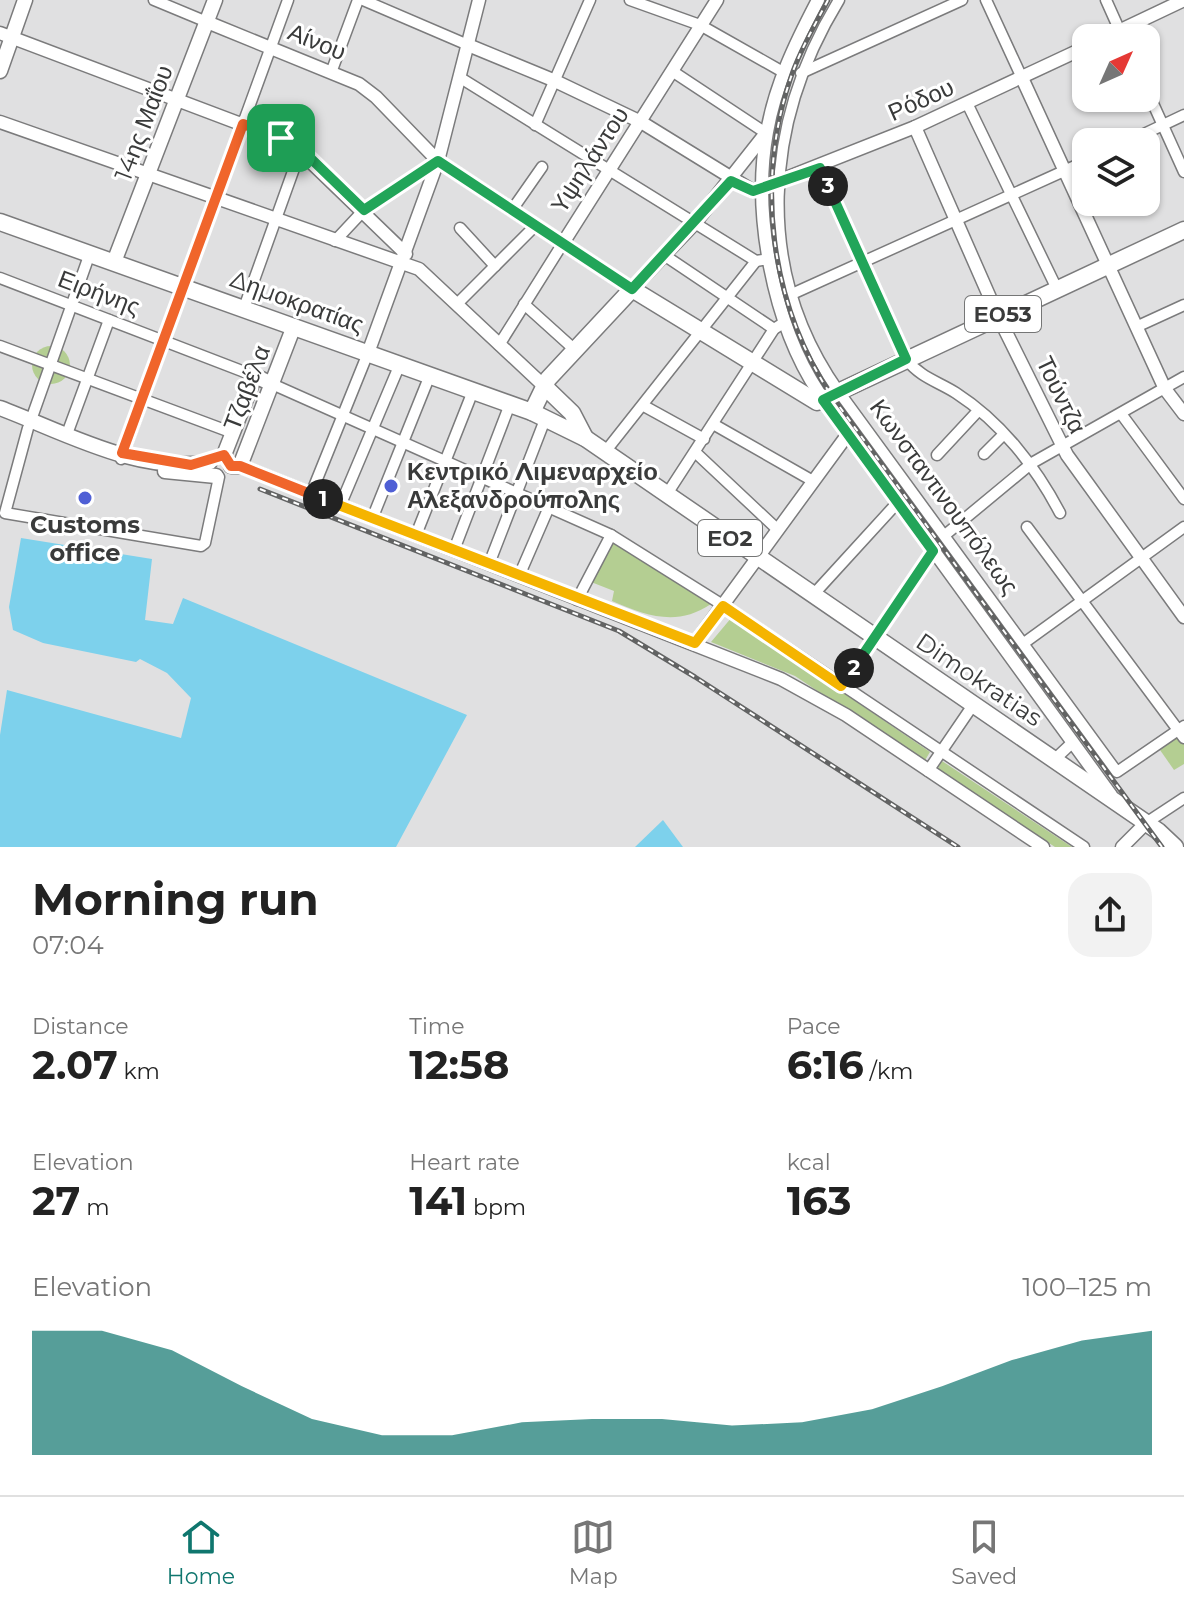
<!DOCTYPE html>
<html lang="en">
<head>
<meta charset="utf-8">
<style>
	:root { --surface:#fff; --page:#f2f2f2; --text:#222; --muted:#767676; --line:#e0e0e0; --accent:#0f766e }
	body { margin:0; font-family:Montserrat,sans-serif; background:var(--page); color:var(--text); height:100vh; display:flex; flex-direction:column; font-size:30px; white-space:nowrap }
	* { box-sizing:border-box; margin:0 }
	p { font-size:26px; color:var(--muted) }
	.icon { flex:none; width:44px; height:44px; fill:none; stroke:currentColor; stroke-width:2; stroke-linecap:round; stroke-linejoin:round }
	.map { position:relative; height:847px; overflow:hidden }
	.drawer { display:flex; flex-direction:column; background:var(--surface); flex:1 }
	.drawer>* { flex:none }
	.needle { width:52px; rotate:45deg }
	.buttons { position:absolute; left:1072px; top:24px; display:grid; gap:16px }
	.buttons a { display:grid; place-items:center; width:88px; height:88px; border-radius:16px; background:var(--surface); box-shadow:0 2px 6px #0004; font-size:40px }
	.pin { position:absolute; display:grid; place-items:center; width:68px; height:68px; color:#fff; margin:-34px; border-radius:16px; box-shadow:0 4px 12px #0006 }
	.km { position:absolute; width:40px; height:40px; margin:-20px; border-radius:50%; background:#222; color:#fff; font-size:22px; line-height:40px; text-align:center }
	.round { display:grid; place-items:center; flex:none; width:84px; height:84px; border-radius:24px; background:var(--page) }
	.overview { display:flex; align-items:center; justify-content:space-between; height:136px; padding:0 32px }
	h1 { font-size:44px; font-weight:700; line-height:60px }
	.stats { display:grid; grid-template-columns:repeat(3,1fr); gap:12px; height:136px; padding:8px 32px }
	.stats div { display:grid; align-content:center }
	.stats b { font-size:40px; font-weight:700 }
	.stats small { font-size:22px; font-weight:400 }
	.stats p { font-size:22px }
	.chart { height:224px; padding:16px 32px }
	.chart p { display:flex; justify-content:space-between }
	.chart svg { width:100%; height:144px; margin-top:8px; fill:var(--accent); opacity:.7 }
	.dock { display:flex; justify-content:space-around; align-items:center; height:112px; border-top:2px solid var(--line); background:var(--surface); font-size:22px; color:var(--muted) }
	.dock a { display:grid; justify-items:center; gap:4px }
	.dock .current { color:var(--accent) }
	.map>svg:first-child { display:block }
	.green { fill:#b4ce92 }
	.water { fill:#7dd1ec }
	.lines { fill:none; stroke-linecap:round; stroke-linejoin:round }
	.minor-casing { stroke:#7b7b7c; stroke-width:13 }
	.tertiary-casing { stroke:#7b7b7c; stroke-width:15 }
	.secondary-casing { stroke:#7b7b7c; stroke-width:17 }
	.primary-casing { stroke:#7b7b7c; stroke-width:19 }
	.trunk-casing { stroke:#7b7b7c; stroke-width:19 }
	.minor { stroke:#fff; stroke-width:10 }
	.tertiary { stroke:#fff; stroke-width:12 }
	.secondary { stroke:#fff; stroke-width:14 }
	.primary { stroke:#fff; stroke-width:16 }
	.trunk { stroke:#fff; stroke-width:16 }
	.rail-casing { stroke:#626363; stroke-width:5 }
	.rail { stroke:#fff; stroke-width:2; stroke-dasharray:6; stroke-linecap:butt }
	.split-1-casing { stroke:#fff; stroke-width:16 }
	.split-2-casing { stroke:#fff; stroke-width:16 }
	.split-3-casing { stroke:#fff; stroke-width:16 }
	.split-4-casing { stroke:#fff; stroke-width:16 }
	.split-1 { stroke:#f0652b; stroke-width:10 }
	.split-2 { stroke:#f5b400; stroke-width:10 }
	.split-3 { stroke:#22a559; stroke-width:10 }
	.split-4 { stroke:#22a559; stroke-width:10 }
	.poi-dot { fill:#4f5fd5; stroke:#fff; stroke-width:3 }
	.labels { text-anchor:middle; stroke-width:6; stroke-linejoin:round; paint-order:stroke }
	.shield { fill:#fff; stroke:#757676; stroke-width:2 }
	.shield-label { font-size:22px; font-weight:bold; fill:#3a3b3b }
	.street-label { font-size:24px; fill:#3a3b3b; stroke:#fff }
	.poi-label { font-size:24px; font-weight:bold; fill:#3a3b3b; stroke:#fff; text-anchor:start }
</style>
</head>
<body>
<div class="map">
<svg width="1184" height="847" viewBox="0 0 1184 847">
	<rect width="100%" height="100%" fill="#e0e0e1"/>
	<!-- green -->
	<g class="green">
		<circle cx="51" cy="365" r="19"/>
		<path d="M 613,542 L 712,602 L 711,604 C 677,627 647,616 612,601 L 614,591 L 591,582 Z"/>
		<polygon points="732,617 930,752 924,762 795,676 711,642"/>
		<polygon points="1179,736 1184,743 1184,764 1174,770 1160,750"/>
		<polygon points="942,761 1072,847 1055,847 937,770"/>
	</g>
	<!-- water -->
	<g class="water">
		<polygon points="21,538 152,559 145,620 173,624 183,598 467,715 396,847 0,847 0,735 7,690 181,738 191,698 167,673 140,659 136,662 43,643 13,630 9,607"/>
		<polygon points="663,820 683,847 635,847"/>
	</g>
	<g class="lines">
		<defs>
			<g id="minor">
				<polyline points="154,0 207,22"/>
				<polyline points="363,0 468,45"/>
				<polyline points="630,0 700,25 783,72"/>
				<path d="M 839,0 C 764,123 753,270 839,392 L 1117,772 L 1184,726"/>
				<polyline points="986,0 1022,78"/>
				<polyline points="1106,0 1123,38"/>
				<polyline points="332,70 358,0"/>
				<polyline points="672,71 766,133"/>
				<polyline points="801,73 962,0"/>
				<polyline points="459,77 756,261 769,259"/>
				<polyline points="1146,88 1184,172"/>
				<polyline points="967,103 1057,289"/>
				<polyline points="535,125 590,0"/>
				<polyline points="1127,142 1184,115"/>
				<path d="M 820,168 L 906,359 C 921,378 937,381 956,393 C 1001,422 1036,467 1060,513"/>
				<polyline points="512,210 542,167"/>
				<polyline points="460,228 495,266"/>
				<polyline points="335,241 364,210 438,161"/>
				<polyline points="664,255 774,329"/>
				<polyline points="0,278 255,376"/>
				<polyline points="792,294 1086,161"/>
				<polyline points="457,304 536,225"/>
				<polyline points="524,304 575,350"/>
				<polyline points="244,308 301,149"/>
				<polyline points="1136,327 1184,305"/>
				<polyline points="499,345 563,243"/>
				<polyline points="0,346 233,433"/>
				<polyline points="272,384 611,535 729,609 1084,847"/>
				<polyline points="644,406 704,439"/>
				<polyline points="1122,415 1184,499"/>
				<polyline points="31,420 90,253"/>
				<polyline points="713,424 813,481"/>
				<polyline points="28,428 5,513 201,546 205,543 219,477"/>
				<polyline points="67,434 109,320"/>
				<polyline points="605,452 756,261"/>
				<polyline points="695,452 777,529"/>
				<polyline points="984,454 1003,435"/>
				<polyline points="937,455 977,412"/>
				<polyline points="121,459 288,0"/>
				<polyline points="311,494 368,353"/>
				<polyline points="667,494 774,329 785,322"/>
				<polyline points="340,506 400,364"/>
				<polyline points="372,519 430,375"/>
				<polyline points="1027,527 1184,738"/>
				<polyline points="416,535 473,391"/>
				<polyline points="945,535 1032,463 1184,377"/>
				<polyline points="454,550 510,404"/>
				<polyline points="489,564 546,417"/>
				<polyline points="519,576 549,507"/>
				<polyline points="813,595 898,502"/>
				<polyline points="577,600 611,535"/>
				<polyline points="1024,643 1184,527"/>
				<polyline points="841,686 933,551"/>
				<polyline points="1054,760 1073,742"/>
				<polyline points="928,771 973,705"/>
				<polyline points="1146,823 1184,798"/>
			</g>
			<g id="tertiary">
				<path d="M 818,0 C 796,42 775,85 767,132 C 752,213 773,324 819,393 L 1111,795"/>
				<polyline points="207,22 359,84 376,97 438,161 632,289 695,223 766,133"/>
				<polyline points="0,33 291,143 406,254"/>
				<polyline points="1104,38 1184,0"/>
				<polyline points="468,45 553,80 641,122 753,191 915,127 1086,47"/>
				<polyline points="1022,78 1165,389 1184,414"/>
				<polyline points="0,122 419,269 544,386"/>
				<polyline points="915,127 998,316 1067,455 1184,617"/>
				<polyline points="563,243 717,0"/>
				<polyline points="368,353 438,161 479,0"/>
				<polyline points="240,466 781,679 846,715 1043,847"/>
				<polyline points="695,643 848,434"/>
				<polyline points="1122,847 1146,823"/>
			</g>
			<g id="secondary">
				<polyline points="0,71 25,0"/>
				<polyline points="114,262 215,0"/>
				<path d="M 0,408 C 64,432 140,475 210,462"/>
				<polyline points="224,455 255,376 272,384"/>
				<polyline points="231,466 240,466 294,326"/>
				<polyline points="165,471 216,476"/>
			</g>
			<g id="primary">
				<polyline points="0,222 532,412 548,379 632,289 817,402 1184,230"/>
				<polyline points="544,386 572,413 585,438"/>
			</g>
			<polyline id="trunk" points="532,412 585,438 1158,831 1175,847"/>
		</defs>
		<!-- minor casing -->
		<use href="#minor" class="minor-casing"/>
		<!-- tertiary casing -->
		<use href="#tertiary" class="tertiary-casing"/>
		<!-- secondary casing -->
		<use href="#secondary" class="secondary-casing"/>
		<!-- primary casing -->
		<use href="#primary" class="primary-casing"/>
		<!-- trunk casing -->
		<use href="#trunk" class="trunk-casing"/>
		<!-- minor -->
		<use href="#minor" class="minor"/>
		<!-- tertiary -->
		<use href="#tertiary" class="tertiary"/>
		<!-- secondary -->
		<use href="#secondary" class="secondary"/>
		<!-- primary -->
		<use href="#primary" class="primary"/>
		<!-- trunk -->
		<use href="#trunk" class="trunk"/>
		<defs>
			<g id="rail">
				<path d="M 828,0 C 815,25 800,50 791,77 C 755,182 770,303 831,395 L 1162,847"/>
				<polyline points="260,489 619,631 695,677 958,847"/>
			</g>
		</defs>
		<!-- rail casing -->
		<use href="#rail" class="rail-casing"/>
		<!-- rail -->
		<use href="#rail" class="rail"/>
	</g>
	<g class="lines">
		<defs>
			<polyline id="split-1" points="281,138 243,124 122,453 191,465 224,455 231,466 240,466 323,499"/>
			<polyline id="split-2" points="323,499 695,643 723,606 841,686 854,668"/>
			<polyline id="split-3" points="828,186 906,359 823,400 933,551 854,668"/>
			<polyline id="split-4" points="281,138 301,149 364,210 438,161 632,289 731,181 753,191 820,168 828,186"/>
		</defs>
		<!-- split-1 casing -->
		<use href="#split-1" class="split-1-casing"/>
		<!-- split-2 casing -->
		<use href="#split-2" class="split-2-casing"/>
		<!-- split-3 casing -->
		<use href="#split-3" class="split-3-casing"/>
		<!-- split-4 casing -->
		<use href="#split-4" class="split-4-casing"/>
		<!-- split-1 -->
		<use href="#split-1" class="split-1"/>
		<!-- split-2 -->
		<use href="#split-2" class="split-2"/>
		<!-- split-3 -->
		<use href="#split-3" class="split-3"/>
		<!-- split-4 -->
		<use href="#split-4" class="split-4"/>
	</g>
	<!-- markers -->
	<g class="poi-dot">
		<circle cx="391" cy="486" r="8"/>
		<circle cx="85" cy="498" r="8"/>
	</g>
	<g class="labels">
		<!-- shield labels -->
		<g class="shield">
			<rect x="965" y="296" width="76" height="36" rx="6"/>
			<rect x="698" y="520" width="64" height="36" rx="6"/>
		</g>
		<g class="shield-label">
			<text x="1003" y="322">ΕΟ53</text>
			<text x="730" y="546">ΕΟ2</text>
		</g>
		<!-- street labels -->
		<g class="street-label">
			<text transform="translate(317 42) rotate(22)" y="8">Αίνου</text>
			<text transform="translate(921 100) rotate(-24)" y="8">Ρόδου</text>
			<text transform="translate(144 123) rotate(-69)" y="8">14ης Μαΐου</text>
			<text transform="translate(590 160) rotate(-57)" y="8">Υψηλάντου</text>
			<text transform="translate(99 293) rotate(21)" y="8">Ειρήνης</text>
			<text transform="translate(297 302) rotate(20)" y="8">Δημοκρατίας</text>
			<text transform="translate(247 388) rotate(-69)" y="8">Τζαβέλα</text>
			<text transform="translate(1061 395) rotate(64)" y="8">Τούντζα</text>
			<text transform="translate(944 497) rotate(54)" y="8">Κωνσταντινουπόλεως</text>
			<text transform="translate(979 680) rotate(34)" y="8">Dimokratias</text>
		</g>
		<!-- poi labels -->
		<g class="poi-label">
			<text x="407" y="480">Κεντρικό Λιμεναρχείο<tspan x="407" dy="28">Αλεξανδρούπολης</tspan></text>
			<text x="85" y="533" text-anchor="middle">Customs<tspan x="85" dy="28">office</tspan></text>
		</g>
	</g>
</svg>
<div class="buttons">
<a><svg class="needle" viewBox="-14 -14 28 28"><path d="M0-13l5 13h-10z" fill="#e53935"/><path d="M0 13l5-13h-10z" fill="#767676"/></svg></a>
<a><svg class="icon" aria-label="layers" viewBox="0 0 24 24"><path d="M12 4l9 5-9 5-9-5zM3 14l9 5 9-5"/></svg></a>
</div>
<div class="pin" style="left:281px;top:138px;background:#1e9e55"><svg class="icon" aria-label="arrive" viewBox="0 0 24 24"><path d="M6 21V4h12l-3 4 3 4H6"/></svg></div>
<b class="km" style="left:323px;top:499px">1</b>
<b class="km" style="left:854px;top:668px">2</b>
<b class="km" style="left:828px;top:186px">3</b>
</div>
<section class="drawer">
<div class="overview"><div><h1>Morning run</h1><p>07:04</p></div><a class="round"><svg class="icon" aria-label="share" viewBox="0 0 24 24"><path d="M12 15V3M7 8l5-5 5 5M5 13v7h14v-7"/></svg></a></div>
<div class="stats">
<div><p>Distance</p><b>2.07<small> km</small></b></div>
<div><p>Time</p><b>12:58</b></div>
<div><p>Pace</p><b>6:16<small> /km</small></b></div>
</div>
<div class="stats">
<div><p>Elevation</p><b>27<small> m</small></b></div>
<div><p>Heart rate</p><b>141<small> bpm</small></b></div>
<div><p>kcal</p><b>163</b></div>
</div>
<div class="chart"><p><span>Elevation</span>100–125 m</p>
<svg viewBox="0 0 160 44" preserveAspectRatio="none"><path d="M0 44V6L10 6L20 12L30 23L40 33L50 38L60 38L70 34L80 33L90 33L100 35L110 34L120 30L130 23L140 15L150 9L160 6V44z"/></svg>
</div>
</section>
<nav class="dock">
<a class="current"><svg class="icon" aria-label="home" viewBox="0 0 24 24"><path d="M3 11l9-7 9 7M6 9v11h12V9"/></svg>Home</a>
<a><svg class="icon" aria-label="map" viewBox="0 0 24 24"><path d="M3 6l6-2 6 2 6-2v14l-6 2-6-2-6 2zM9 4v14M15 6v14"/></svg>Map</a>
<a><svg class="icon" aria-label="saved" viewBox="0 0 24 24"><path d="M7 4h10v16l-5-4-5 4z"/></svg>Saved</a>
</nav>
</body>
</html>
